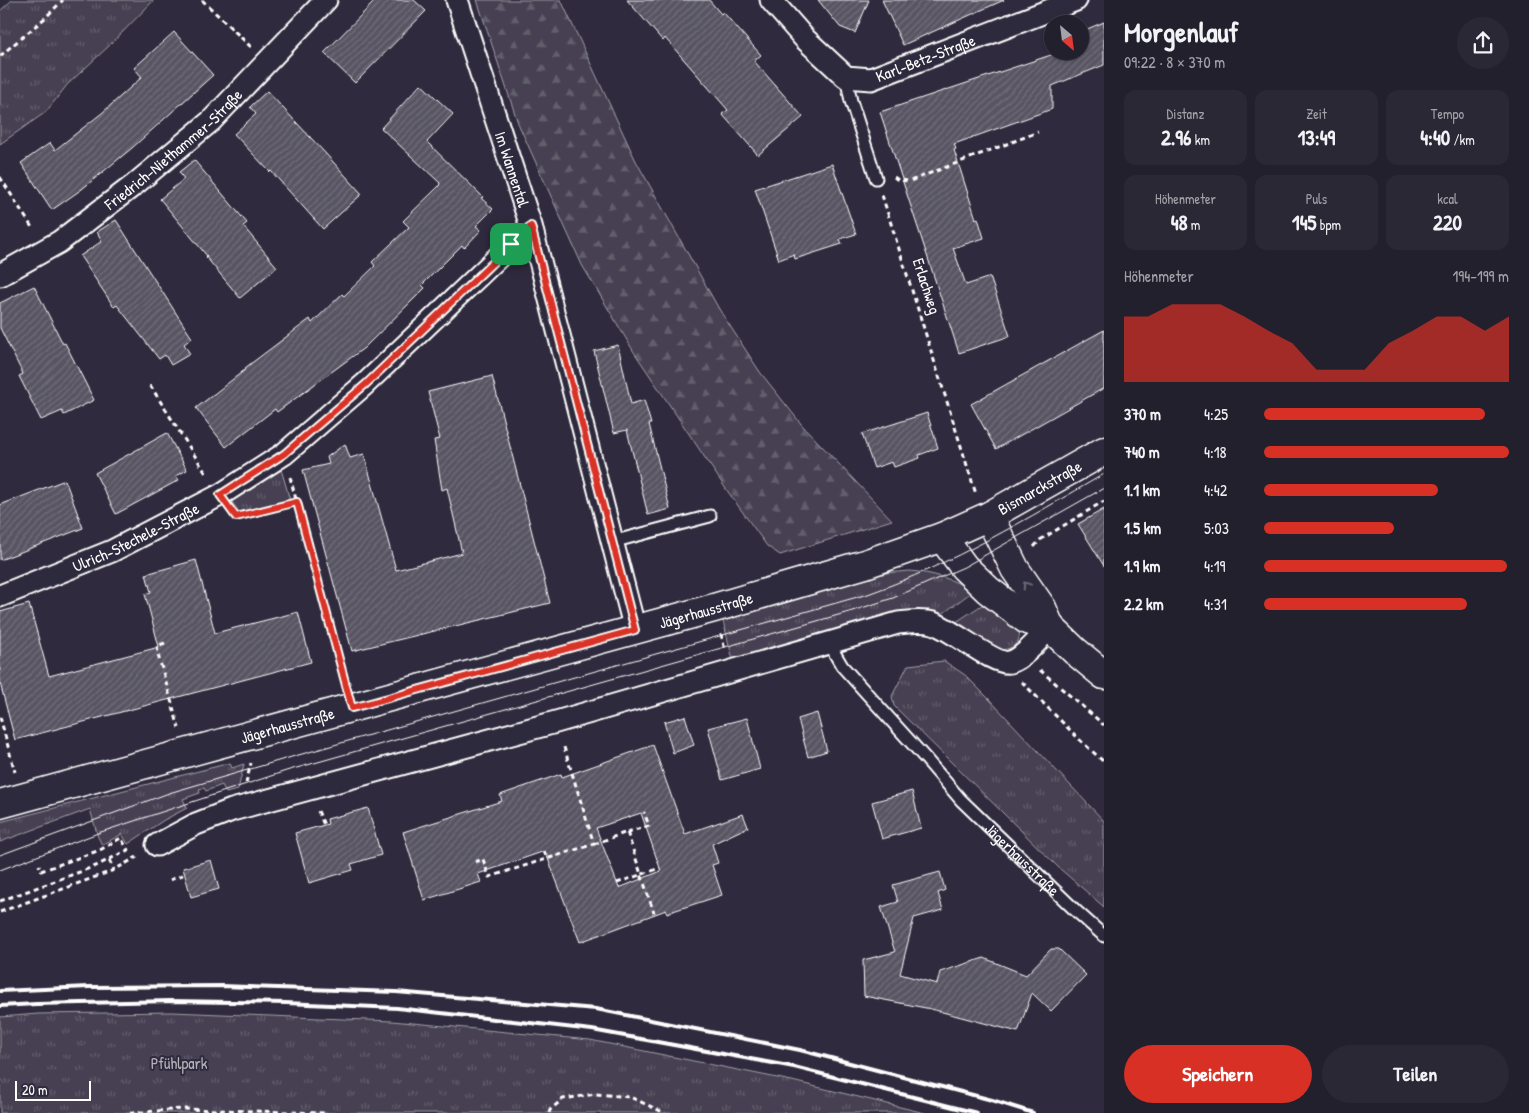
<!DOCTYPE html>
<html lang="de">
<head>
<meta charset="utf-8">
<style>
	:root { --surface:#23202e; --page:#2b2836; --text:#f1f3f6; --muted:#a3a3aa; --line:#403e4a; --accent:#d93025 }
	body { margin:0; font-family:"Patrick Hand",sans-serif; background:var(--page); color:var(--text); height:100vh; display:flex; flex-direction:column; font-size:19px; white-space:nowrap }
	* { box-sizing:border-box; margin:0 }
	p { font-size:16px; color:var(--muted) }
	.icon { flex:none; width:28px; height:28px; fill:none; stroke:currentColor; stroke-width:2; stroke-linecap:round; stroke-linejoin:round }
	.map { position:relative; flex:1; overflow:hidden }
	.sheet { display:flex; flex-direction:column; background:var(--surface); width:425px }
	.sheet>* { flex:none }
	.needle { width:32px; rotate:152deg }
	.buttons { position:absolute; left:1044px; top:15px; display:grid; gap:10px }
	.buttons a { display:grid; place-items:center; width:45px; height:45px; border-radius:50%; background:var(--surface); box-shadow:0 1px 4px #0004,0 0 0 1px var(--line); font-size:25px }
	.scale { position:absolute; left:15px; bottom:12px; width:76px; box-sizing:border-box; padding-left:5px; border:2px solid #fff; border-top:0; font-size:14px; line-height:18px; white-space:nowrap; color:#fff; -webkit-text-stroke:4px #2f2a3d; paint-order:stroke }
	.pin { position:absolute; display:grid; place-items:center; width:42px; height:42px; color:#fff; margin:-21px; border-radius:10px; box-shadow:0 2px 8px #0006 }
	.round { display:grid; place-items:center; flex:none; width:52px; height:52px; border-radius:26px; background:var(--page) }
	.overview { display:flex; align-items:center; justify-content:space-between; height:85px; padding:0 20px }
	h1 { font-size:28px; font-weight:800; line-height:38px }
	.stats { display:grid; grid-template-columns:repeat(3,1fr); gap:8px; height:85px; padding:5px 20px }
	.stats div { display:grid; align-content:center; border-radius:12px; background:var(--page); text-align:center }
	.stats b { font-size:21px; font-weight:800 }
	.stats small { font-size:14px; font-weight:400 }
	.stats p { font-size:14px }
	.chart { height:140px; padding:10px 20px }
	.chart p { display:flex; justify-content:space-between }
	.chart svg { width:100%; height:90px; margin-top:5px; fill:var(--accent); opacity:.7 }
	.primary-button { display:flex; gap:10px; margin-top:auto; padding:10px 20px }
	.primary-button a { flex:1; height:58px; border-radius:30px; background:var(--accent); color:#fff; font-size:20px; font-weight:800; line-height:58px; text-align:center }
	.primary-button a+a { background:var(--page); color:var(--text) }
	ul { padding:0 20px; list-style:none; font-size:16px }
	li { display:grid; grid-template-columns:80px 60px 1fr; align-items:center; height:38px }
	li i { height:12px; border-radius:6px; background:var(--accent) }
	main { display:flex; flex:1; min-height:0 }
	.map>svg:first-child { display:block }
	.grass { fill:url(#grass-tufts); stroke:#a2a0a8 }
	.forest { fill:url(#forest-firs); stroke:#a2a0a8 }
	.building { fill:url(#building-hatch); stroke:#fff; fill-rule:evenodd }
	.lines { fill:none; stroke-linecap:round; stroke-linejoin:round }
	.lane-casing { stroke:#fff; stroke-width:15 }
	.street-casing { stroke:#fff; stroke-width:25 }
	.secondary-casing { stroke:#fff; stroke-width:31 }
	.path { stroke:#fff; stroke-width:3; stroke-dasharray:5 4; stroke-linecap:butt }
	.lane { stroke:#2f2a3d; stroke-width:11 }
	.street { stroke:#2f2a3d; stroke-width:21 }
	.secondary { stroke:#2f2a3d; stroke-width:28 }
	.tram { stroke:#fff; stroke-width:1 }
	.rail { stroke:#fff; stroke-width:4 }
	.oneway { stroke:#6d6a77 }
	.route-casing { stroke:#fff; stroke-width:10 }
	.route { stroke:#d93025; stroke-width:6 }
	.labels { text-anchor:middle; stroke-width:4; stroke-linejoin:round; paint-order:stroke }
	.street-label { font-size:16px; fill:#fff; stroke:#2f2a3d }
	.park-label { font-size:16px; fill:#b5b3ba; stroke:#2f2a3d }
</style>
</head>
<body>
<main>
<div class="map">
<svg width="1104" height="1113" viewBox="0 0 1104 1113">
	<defs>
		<pattern id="grass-tufts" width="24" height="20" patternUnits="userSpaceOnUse" patternTransform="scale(1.25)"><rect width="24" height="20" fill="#464152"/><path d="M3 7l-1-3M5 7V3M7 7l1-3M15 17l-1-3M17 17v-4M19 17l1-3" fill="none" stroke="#625e6c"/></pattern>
		<pattern id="forest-firs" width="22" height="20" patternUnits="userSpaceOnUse" patternTransform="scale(1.25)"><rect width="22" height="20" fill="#464152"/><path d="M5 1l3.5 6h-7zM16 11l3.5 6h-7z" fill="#625e6c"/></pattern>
		<pattern id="building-hatch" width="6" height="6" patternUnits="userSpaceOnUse" patternTransform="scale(1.25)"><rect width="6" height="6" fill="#595564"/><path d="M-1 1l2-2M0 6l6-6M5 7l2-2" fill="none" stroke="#726e7b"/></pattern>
	</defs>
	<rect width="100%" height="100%" fill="#2f2a3d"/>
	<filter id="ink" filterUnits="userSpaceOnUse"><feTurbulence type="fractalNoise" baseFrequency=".02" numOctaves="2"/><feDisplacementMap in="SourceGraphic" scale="10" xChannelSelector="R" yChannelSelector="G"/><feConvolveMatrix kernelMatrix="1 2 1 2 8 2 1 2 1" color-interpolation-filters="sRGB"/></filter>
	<g filter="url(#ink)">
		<!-- grass -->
		<g class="grass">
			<polygon points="12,0 154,0 110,45 67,85 46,112 0,144 0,11"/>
			<polygon points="279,462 290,500 240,513 229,498"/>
			<path d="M 910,571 C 933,573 953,579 973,591 L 941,615 L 926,611 L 899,613 L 853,624 L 733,660 L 723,621 L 871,577 L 885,573 Z"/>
			<path d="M 988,601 L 1019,625 C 1021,640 1018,648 1001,650 L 956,622 Z"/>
			<polygon points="944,661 965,675 988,698 1104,821 1104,907 1059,868 894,706 892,696 908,665"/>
			<polygon points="230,763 232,768 244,764 238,790 226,793 222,785 206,791 204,788 199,789 200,793 183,799 187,808 164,820 128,844 122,834 102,845 98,837 90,809 0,842 0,822"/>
			<polygon points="172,1012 392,1021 590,1040 792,1081 925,1113 0,1113 0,1017 38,1014"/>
		</g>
		<!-- forest -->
		<polygon class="forest" points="477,0 561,0 636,161 719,309 760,372 802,425 892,520 780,555 767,546 726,489 634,352 582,265 518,123"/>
		<!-- building -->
		<g class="building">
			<polygon points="376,0 414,0 426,11 355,83 324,53"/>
			<polygon points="627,0 709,0 721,14 723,12 761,55 754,61 803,117 758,155 722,114 728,110 665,38 663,41"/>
			<polygon points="818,0 869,0 855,33 840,27"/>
			<polygon points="882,0 1004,0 903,45"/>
			<polygon points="1104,22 1104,65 1052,86 1052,109 954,144 956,149 954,150 976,219 978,218 984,238 953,248 966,285 990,277 1010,336 959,353 880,112 1054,54 1053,51 1080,51 1080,32"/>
			<polygon points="174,32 213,75 132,148 82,189 52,210 21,163 50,143 55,150 102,113 142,77 134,68"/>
			<polygon points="421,84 453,114 427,142 483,197 481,198 493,209 476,226 481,230 464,248 462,245 422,285 425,288 364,348 277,412 275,409 226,447 196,408 246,369 245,368 310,319 312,323 342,294 344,296 375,266 372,262 409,227 403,221 439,186 440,183 381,128"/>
			<polygon points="267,91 325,153 362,194 323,229 271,171 270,172 234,134 256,114 250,107"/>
			<polygon points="194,160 247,223 243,226 277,267 240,298 206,257 207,256 160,199 184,179 179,172"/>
			<polygon points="832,164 856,234 840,239 842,244 795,259 794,254 779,260 755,189"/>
			<polygon points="116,220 192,338 184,344 190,354 171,365 165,355 159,359 117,305 114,307 80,256 102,241 97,232"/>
			<polygon points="34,286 63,344 65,343 94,400 64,415 62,411 41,420 19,376 23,374 0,328 0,303"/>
			<polygon points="1104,330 1104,388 996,449 971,404"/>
			<polygon points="618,345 631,404 644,400 651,424 649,424 670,509 648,515 627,430 614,433 594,351"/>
			<polygon points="492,376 550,603 352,651 303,470 329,464 327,457 345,444 350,458 364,454 396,570 462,553 447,488 442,490 434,440 440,439 428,392"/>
			<polygon points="927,413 938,448 919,455 920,458 894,467 892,462 874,468 862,434"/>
			<polygon points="167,433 187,470 176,476 179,480 116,514 95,473"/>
			<polygon points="65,480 83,528 0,560 0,505"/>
			<polygon points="1104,509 1104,566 1078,524"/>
			<polygon points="196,560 215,633 298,612 311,662 15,740 0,683 0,612 29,604 49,676 159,647 145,594 151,592 146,574"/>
			<polygon points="817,713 827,751 808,757 798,719"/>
			<polygon points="685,716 694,745 673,753 664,722"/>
			<polygon points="747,718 760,769 722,780 708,728"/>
			<path d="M 653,745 L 685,834 L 743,814 L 748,827 L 712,844 L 718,863 L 712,865 L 722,895 L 667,913 L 666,910 L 580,942 L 545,851 L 478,874 L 481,882 L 424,900 L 403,832 L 502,801 L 500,795 L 561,774 L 562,777 ZM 641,813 L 661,871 L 619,888 L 596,828 Z"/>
			<polygon points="912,791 921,828 882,839 872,802"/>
			<polygon points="368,808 381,855 351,864 353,870 309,883 295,833 328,824 327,819"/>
			<polygon points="211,860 219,889 191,897 183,868"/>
			<polygon points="940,872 945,890 938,893 943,910 914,918 900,974 937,984 940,972 984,958 1026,975 1051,949 1059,949 1086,975 1051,1011 1032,993 1018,1032 931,1009 864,996 863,960 895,952 881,907 898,902 893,885"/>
		</g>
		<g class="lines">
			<defs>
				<g id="lane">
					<polyline points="846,77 851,101 876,178"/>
					<polyline points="612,542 710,516"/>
					<path id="s1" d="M 831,642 L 835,654 L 842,666 L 926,759 L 961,800 L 1075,910 L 1104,936"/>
				</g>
				<g id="street">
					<path id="s2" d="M 457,0 L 531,226 L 635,630"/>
					<path id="s3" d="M 771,0 L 805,39 L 846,77 L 871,79 L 1076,0"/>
					<path id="s4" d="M 0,275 L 59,242 L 134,185 L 211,121 L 326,0"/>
					<path id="s5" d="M 0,596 L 112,551 L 220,495 L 284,454 L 365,384 L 531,226"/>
					<path d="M 157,845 L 196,824 L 232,810 L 556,722 L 898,623 C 909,622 921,620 933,623 C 952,629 995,666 1010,662 C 1023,659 1041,637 1050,627"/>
				</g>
				<g id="secondary">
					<polyline points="989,516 1015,569 1042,608 1050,627 1075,651 1104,675"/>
					<polyline points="942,537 964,567 988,590 1027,620 1050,627"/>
					<path id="s6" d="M 0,804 L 714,608 L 865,564 L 942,537 L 989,516 L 1104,451"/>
				</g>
			</defs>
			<!-- lane casing -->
			<use href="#lane" class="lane-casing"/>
			<!-- street casing -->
			<use href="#street" class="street-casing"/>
			<!-- secondary casing -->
			<use href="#secondary" class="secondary-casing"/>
			<!-- path -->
			<g class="path">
				<polyline points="202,0 251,47"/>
				<polyline points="0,56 45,18 63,0"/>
				<polyline points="0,177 33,229"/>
				<polyline points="894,177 898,180 910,181 1038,132"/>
				<polyline points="882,195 976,494"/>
				<polyline points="150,385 207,475"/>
				<polyline points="290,477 345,683"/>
				<polyline points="233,513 236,517 297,502"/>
				<polyline points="1034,547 1040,540 1104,501"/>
				<polyline points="721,634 725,650"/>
				<polyline points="165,643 157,646 158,655 179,728"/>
				<polyline points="1040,670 1104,725"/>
				<polyline points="1022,682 1081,741 1104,762"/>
				<polyline points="0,717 15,772"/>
				<polyline points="246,783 251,763"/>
				<polyline points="318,811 324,825"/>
				<polyline points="627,832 649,826 644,812"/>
				<polyline points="594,844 627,832 654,913"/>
				<polyline points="544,851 547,859"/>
				<polyline points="109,860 114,870"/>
				<polyline points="475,862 483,859 489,877 594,844 563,744"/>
				<polyline points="170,880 185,874"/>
				<polyline points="617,883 660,868"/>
				<polyline points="0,901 96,866 128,850 121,838 100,850 41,871 39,865"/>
				<polyline points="0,912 101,875 114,870 137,857"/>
				<polyline points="130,1113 183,1109 328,1113"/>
				<polyline points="549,1113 550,1110 563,1099 596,1094 630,1097 665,1113"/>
			</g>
			<!-- lane -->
			<use href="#lane" class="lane"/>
			<!-- street -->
			<use href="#street" class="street"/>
			<!-- secondary -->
			<use href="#secondary" class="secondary"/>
			<!-- tram -->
			<g class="tram">
				<path d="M 0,855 L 169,793 L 295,756 L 868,594 C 952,564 1027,519 1104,474"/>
				<polyline points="0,870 98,833 286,771 849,612 893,598 964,567 1104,488"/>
			</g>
			<!-- rail -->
			<g class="rail">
				<polyline points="0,991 89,987 222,986 396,992 596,1009 800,1050 992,1100 1033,1113"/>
				<polyline points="0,1006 36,1004 171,1001 286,1003 397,1008 592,1030 794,1067 977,1113"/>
			</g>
		</g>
		<!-- one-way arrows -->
		<defs><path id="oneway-chevron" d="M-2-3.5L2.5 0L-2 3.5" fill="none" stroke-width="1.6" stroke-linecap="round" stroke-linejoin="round" transform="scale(1.25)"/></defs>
		<use class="oneway" href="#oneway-chevron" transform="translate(1026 585) rotate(-124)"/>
	</g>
	<g class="lines" filter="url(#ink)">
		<defs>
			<polygon id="route" points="531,226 635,630 352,708 297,502 236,517 220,495 284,454 366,384"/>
		</defs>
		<!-- route casing -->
		<use href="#route" class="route-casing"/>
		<!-- route -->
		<use href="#route" class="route"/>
	</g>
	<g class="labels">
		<!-- street labels -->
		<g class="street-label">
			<text dy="6" stroke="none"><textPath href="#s3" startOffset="191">Karl-Betz-Straße</textPath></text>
			<text dy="6" stroke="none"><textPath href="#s4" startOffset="215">Friedrich-Niethammer-Straße</textPath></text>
			<text dy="6" stroke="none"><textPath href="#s2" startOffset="178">Im Wannental</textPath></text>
			<text transform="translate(927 286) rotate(72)" y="6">Erlachweg</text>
			<text dy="6" stroke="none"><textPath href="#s6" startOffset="1089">Bismarckstraße</textPath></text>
			<text dy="6" stroke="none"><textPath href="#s5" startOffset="148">Ulrich-Stechele-Straße</textPath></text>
			<text dy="6" stroke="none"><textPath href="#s6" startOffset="732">Jägerhausstraße</textPath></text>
			<text dy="6" stroke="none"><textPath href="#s6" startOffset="298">Jägerhausstraße</textPath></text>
			<text dy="6" stroke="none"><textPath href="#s1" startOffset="291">Jägerhausstraße</textPath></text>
		</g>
		<!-- park labels -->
		<g class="park-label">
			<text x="179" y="1069">Pfühlpark</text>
		</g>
	</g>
</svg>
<div class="buttons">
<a><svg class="needle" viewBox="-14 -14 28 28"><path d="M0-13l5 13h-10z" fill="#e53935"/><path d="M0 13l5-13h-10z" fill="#a3a3aa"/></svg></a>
</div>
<div class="scale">20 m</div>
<div class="pin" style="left:511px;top:244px;background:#1e9e55"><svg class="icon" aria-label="arrive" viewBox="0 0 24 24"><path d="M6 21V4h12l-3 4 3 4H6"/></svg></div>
</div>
<section class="sheet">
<div class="overview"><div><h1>Morgenlauf</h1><p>09:22 · 8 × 370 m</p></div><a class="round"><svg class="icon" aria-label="share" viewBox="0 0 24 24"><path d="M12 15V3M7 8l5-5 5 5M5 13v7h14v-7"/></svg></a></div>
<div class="stats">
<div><p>Distanz</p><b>2.96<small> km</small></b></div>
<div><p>Zeit</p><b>13:49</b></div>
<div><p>Tempo</p><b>4:40<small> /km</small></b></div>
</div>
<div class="stats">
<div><p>Höhenmeter</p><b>48<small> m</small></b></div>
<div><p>Puls</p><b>145<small> bpm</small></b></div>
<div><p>kcal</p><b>220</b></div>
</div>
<div class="chart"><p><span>Höhenmeter</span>194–199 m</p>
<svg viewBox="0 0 160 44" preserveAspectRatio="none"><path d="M0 44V12L10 12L20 6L30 6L40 6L50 12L60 19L70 25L80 38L90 38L100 38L110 25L120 19L130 12L140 12L150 19L160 12V44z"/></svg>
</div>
<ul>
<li><b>370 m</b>4:25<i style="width:90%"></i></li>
<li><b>740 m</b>4:18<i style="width:100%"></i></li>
<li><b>1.1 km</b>4:42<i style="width:71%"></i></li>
<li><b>1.5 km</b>5:03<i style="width:53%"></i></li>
<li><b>1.9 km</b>4:19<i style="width:99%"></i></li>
<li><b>2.2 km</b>4:31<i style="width:83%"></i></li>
</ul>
<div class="primary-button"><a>Speichern</a><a>Teilen</a></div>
</section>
</main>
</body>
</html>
